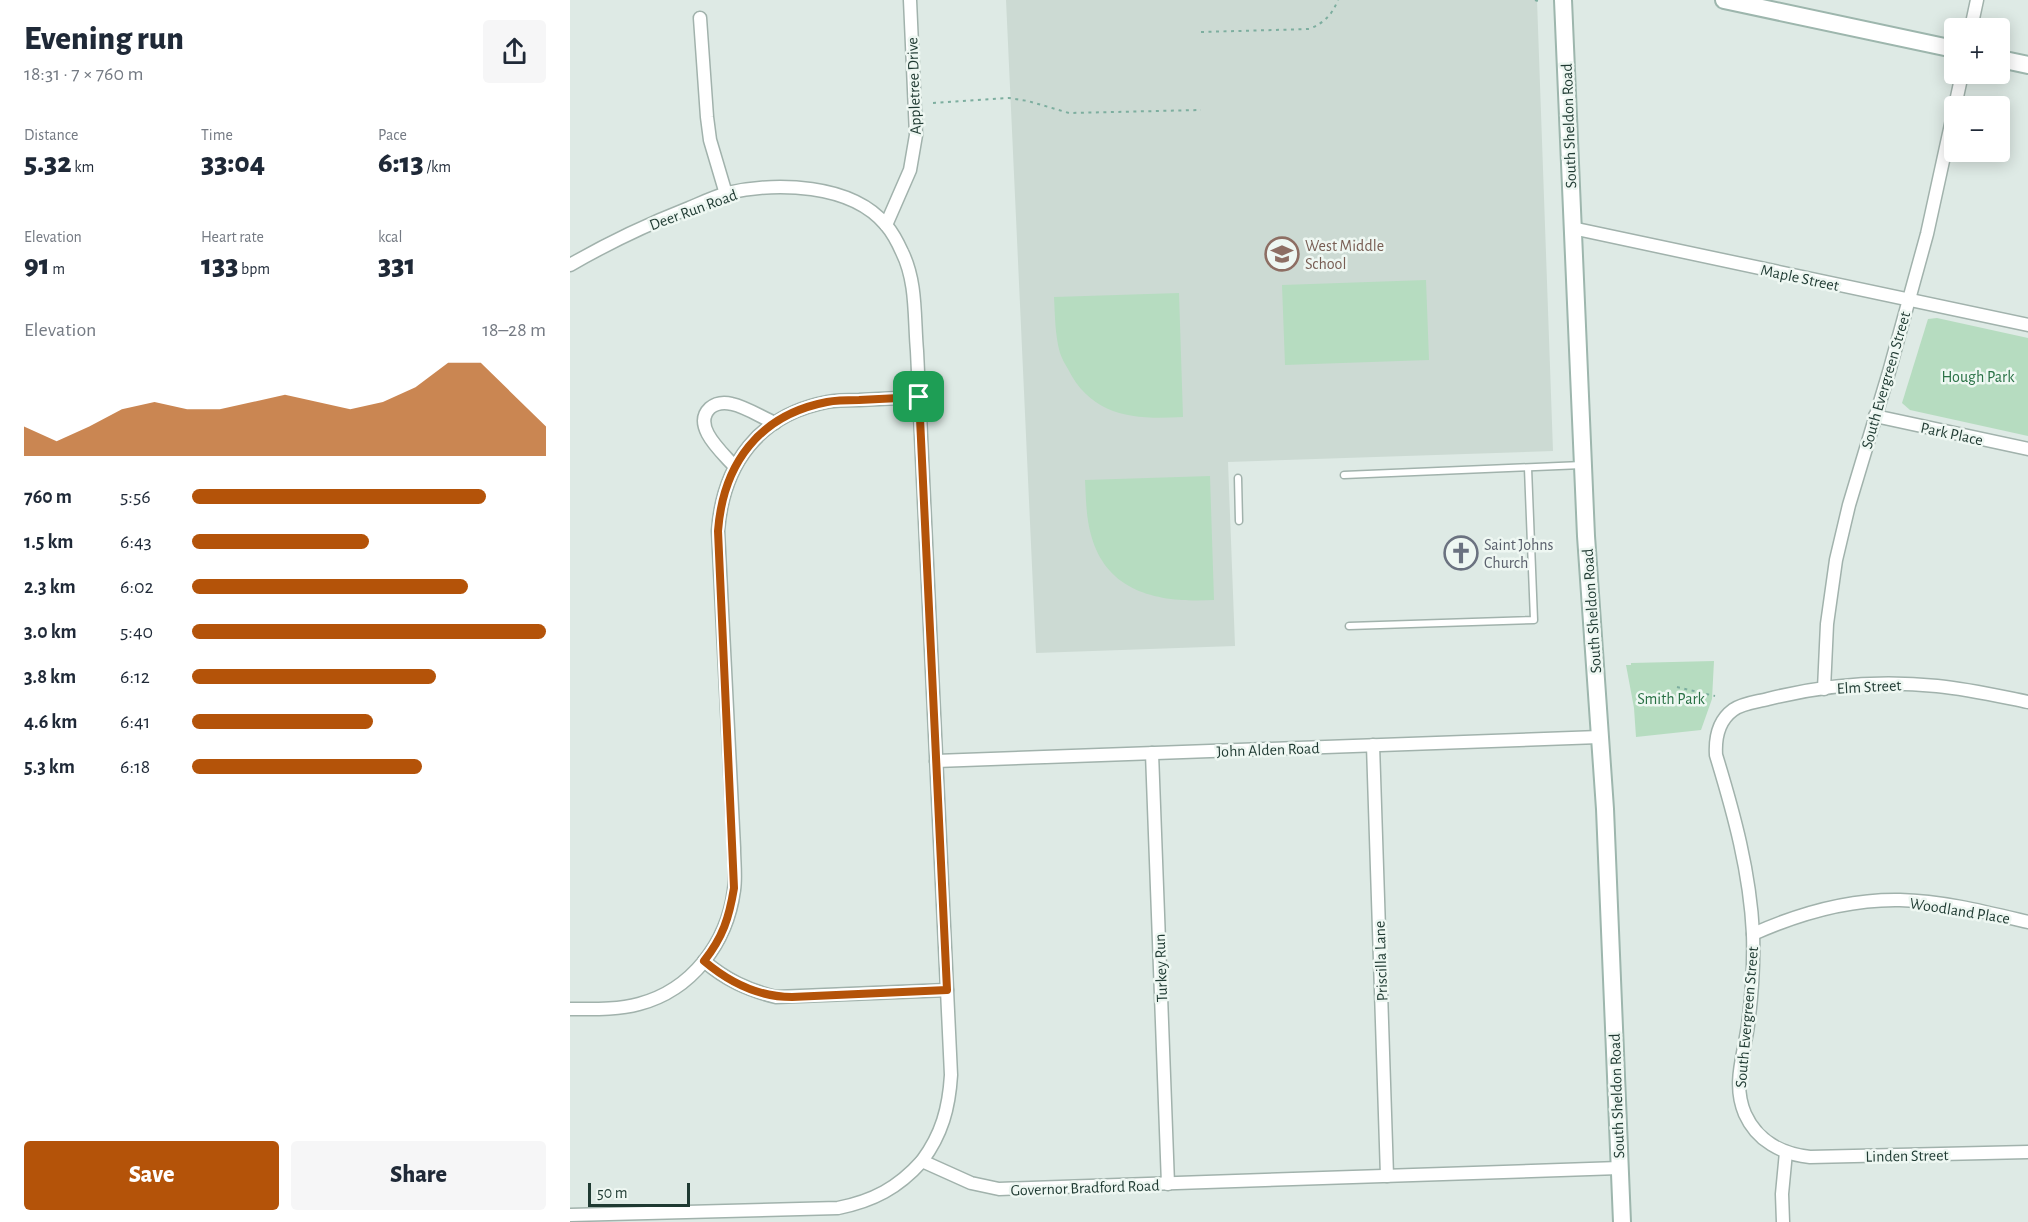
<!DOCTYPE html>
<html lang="en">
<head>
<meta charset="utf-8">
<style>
	:root { --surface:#fff; --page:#f6f6f7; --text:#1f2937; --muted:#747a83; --accent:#b45309 }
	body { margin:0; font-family:"Alegreya Sans",sans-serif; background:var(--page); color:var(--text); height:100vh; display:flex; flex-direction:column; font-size:22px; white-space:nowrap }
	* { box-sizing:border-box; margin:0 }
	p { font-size:20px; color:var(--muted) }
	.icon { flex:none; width:33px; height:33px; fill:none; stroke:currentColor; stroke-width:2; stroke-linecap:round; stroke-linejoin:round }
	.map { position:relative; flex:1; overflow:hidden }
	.panel { display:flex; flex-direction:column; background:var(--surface); width:570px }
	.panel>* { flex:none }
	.tools { position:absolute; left:1374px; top:18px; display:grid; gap:12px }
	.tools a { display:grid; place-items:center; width:66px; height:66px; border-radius:6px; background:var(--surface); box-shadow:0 3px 15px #0003; font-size:30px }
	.scale { position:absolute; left:18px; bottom:15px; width:102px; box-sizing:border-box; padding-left:6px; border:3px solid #1f3a32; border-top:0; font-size:16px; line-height:21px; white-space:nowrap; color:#1f3a32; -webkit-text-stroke:4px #eef7f2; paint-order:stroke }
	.pin { position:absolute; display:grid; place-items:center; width:51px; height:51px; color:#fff; margin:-26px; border-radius:12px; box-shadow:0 3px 9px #0006 }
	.round { display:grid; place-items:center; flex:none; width:63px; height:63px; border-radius:6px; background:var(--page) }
	.headline { display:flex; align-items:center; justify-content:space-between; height:102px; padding:0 24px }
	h1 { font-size:33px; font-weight:800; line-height:45px }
	.stats { display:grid; grid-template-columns:repeat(3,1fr); gap:9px; height:102px; padding:6px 24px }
	.stats div { display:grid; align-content:center }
	.stats b { font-size:30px; font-weight:800 }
	.stats small { font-size:16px; font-weight:400 }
	.stats p { font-size:16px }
	.chart { height:168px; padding:12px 24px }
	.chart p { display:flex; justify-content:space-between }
	.chart svg { width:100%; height:108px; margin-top:6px; fill:var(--accent); opacity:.7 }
	.action { display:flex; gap:12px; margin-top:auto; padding:12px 24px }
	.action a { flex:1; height:69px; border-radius:6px; background:var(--accent); color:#fff; font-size:24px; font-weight:800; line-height:69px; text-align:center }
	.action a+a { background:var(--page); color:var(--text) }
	ul { padding:0 24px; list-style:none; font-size:20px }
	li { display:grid; grid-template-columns:96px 72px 1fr; align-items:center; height:45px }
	li i { height:15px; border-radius:8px; background:var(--accent) }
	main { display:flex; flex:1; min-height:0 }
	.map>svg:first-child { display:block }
	.built { fill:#ccdad3 }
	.green { fill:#b6dcc0 }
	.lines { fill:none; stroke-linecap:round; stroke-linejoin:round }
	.lane-casing { stroke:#a1b2ac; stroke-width:9 }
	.street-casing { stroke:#a1b2ac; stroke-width:15 }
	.secondary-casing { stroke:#9db6ad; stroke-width:20 }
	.path { stroke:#7dae9f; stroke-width:2; stroke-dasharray:3 4.5; stroke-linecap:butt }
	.lane { stroke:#fff; stroke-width:6 }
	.street { stroke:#fff; stroke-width:12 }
	.secondary { stroke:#fff; stroke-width:16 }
	.route-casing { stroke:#fff; stroke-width:12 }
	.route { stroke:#b45309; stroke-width:8 }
	.labels { text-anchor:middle; stroke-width:5; stroke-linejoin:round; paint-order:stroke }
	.street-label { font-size:16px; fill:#1f3a32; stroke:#eef7f2 }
	.education-label { font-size:16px; fill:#785e54; stroke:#eef7f2; text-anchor:start }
	.park-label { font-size:16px; fill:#297145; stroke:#eef7f2 }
	.worship-label { font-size:16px; fill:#5b616d; stroke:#eef7f2; text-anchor:start }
</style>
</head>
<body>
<main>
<section class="panel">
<div class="headline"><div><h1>Evening run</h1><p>18:31 · 7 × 760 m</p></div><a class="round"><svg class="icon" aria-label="share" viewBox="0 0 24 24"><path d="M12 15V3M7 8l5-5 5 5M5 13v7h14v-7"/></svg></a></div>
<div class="stats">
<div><p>Distance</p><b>5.32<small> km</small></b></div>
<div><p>Time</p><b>33:04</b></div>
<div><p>Pace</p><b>6:13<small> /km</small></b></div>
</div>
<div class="stats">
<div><p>Elevation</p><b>91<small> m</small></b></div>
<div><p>Heart rate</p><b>133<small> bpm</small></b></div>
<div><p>kcal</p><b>331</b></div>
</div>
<div class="chart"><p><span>Elevation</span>18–28 m</p>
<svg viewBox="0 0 160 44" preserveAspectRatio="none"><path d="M0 44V32L10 38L20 32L30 25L40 22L50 25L60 25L70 22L80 19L90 22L100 25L110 22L120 16L130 6L140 6L150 19L160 32V44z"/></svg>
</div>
<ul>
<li><b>760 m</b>5:56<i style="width:83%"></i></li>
<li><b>1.5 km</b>6:43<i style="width:50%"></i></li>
<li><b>2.3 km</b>6:02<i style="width:78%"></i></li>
<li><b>3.0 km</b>5:40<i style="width:100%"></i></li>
<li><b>3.8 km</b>6:12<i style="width:69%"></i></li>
<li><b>4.6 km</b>6:41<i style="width:51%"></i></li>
<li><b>5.3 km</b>6:18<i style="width:65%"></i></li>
</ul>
<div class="action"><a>Save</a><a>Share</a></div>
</section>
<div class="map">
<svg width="1458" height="1222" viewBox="0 0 1458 1222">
	<rect width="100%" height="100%" fill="#deeae5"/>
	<!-- built -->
	<polygon class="built" points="436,0 967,0 983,451 658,462 665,646 466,653"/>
	<!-- green -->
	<g class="green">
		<polygon points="856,280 859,360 715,365 712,285"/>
		<path d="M 609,293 L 613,417 C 565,420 522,417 498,369 C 495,364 492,359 490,353 C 485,335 485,316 484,297 Z"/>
		<polygon points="1367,318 1458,338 1458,436 1340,410 1332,403 1358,319"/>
		<path d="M 640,476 L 644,600 C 591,603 537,594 521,535 C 516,517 516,499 515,480 Z"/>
		<polygon points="1144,661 1142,699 1131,730 1066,737 1064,708 1056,665 1061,665 1061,663"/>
	</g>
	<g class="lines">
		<defs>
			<g id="lane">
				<polyline points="774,475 1012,465"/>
				<polyline points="668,478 669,521"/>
				<polyline points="779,626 964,620 958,468"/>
			</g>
			<g id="street">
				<polyline points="130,18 137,117 140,140 156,194"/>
				<polyline points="1401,28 1407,0"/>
				<polyline points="316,225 340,170 346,135 340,0"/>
				<polyline points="1002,228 1458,325"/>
				<path d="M 0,265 C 38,243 78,224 119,208 C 131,203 144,197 157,193 C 206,182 281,183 316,225 C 322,232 328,243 332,252 C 347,282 344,318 347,351 L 381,1075 C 379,1108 372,1134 352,1161"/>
				<polyline points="1305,416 1458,449"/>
				<path d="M 164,466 C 153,453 121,426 140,408 C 146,403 154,402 162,404 C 176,407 191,417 205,423"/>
				<polyline points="1254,689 1257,624 1266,560 1279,505 1319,372 1357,234 1392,74"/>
				<path d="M 1458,702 C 1428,696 1398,689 1367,686 C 1311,680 1253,685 1198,699 C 1187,702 1173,703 1163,710 C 1148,721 1145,738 1146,755 C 1164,814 1180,872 1183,934 C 1184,964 1182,994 1178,1025 C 1174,1055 1162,1084 1175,1114 C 1187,1141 1212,1154 1240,1157 L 1458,1152"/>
				<polyline points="803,745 817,1176"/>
				<polyline points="582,753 598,1184"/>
				<polyline points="366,761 1029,737"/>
				<path d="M 1183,934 C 1230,913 1279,899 1330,900 C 1373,901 1416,912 1458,922"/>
				<path d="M 134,961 C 156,980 178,990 206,997 L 377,990"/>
				<path d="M 0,1009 C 23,1009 47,1010 69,1004 C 122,990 157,943 164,890 C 166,877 164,862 164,848 L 148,531 C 153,464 189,415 257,402 C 267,400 279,400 289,400 C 309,399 329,398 349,397"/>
				<path d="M 0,1215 L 268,1208 C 303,1201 328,1188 352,1161 L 401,1183 L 429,1189 L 1049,1168"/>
				<polyline points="1213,1222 1212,1194 1216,1152"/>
			</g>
			<g id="secondary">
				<polyline points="993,0 1016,536 1035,809 1052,1222"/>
				<polyline points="1154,0 1384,49"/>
				<polyline points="1430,59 1458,65"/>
			</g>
		</defs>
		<!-- lane casing -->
		<use href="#lane" class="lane-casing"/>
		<!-- street casing -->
		<use href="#street" class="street-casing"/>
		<!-- secondary casing -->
		<use href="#secondary" class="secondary-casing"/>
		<!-- path -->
		<g class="path">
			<polyline points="965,0 968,1"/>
			<path d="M 631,32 L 739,29 C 754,23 762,15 768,0"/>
			<polyline points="363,103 439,98 458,101 499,113 631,110"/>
			<polyline points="1107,687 1145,696"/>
		</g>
		<!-- lane -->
		<use href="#lane" class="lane"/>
		<!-- street -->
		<use href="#street" class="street"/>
		<!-- secondary -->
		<use href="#secondary" class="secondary"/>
	</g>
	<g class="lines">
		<defs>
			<path id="route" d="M 349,397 L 377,990 L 222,997 C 188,997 160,983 134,961 C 153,937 159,918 164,888 L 148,531 C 153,464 189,415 257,402 C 267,400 279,400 289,400 C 309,399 329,398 349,397 Z"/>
		</defs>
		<!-- route casing -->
		<use href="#route" class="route-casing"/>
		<!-- route -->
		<use href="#route" class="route"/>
	</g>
	<!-- icons -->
	<defs>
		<symbol id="school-ring" viewBox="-11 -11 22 22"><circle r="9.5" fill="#eef7f2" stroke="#8d6e63" stroke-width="1.5"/><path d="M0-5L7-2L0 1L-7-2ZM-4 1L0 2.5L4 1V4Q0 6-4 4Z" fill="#8d6e63"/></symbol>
		<symbol id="church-ring" viewBox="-11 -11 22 22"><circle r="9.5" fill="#eef7f2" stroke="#6b7280" stroke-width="1.5"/><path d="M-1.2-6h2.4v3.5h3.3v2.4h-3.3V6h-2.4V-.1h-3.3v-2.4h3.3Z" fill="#6b7280"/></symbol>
	</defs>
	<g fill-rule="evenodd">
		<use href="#school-ring" x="693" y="235" width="38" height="38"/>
		<use href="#church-ring" x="872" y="534" width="38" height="38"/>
	</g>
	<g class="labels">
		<!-- street labels -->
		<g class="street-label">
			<text transform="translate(343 86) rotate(-92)" y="6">Appletree Drive</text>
			<text transform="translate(998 126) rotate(-92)" y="6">South Sheldon Road</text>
			<text transform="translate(123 209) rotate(-20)" y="6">Deer Run Road</text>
			<text transform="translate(1230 277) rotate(12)" y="6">Maple Street</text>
			<text transform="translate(1315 380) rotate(-74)" y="6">South Evergreen Street</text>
			<text transform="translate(1382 433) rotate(12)" y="6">Park Place</text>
			<text transform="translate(1021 611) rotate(-94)" y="6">South Sheldon Road</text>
			<text transform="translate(1299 686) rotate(-3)" y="6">Elm Street</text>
			<text transform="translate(698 749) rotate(-2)" y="6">John Alden Road</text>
			<text transform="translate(1390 910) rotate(9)" y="6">Woodland Place</text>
			<text transform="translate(810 961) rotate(-92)" y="6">Priscilla Lane</text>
			<text transform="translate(590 968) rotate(-92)" y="6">Turkey Run</text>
			<text transform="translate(1176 1017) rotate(-85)" y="6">South Evergreen Street</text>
			<text transform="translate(1046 1096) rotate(-92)" y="6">South Sheldon Road</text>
			<text transform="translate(1337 1155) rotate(-1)" y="6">Linden Street</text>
			<text transform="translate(515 1187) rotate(-2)" y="6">Governor Bradford Road</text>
		</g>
		<!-- education labels -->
		<g class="education-label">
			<text x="735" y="251">West Middle<tspan x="735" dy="18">School</tspan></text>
		</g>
		<!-- park labels -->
		<g class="park-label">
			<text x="1408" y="382">Hough Park</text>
			<text x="1101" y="704">Smith Park</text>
		</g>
		<!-- worship labels -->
		<g class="worship-label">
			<text x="914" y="550">Saint Johns<tspan x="914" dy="18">Church</tspan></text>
		</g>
	</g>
</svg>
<div class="tools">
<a>+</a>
<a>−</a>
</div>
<div class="scale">50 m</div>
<div class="pin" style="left:349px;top:397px;background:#1e9e55"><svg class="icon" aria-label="arrive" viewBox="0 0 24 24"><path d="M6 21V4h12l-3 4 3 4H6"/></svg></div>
</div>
</main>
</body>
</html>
